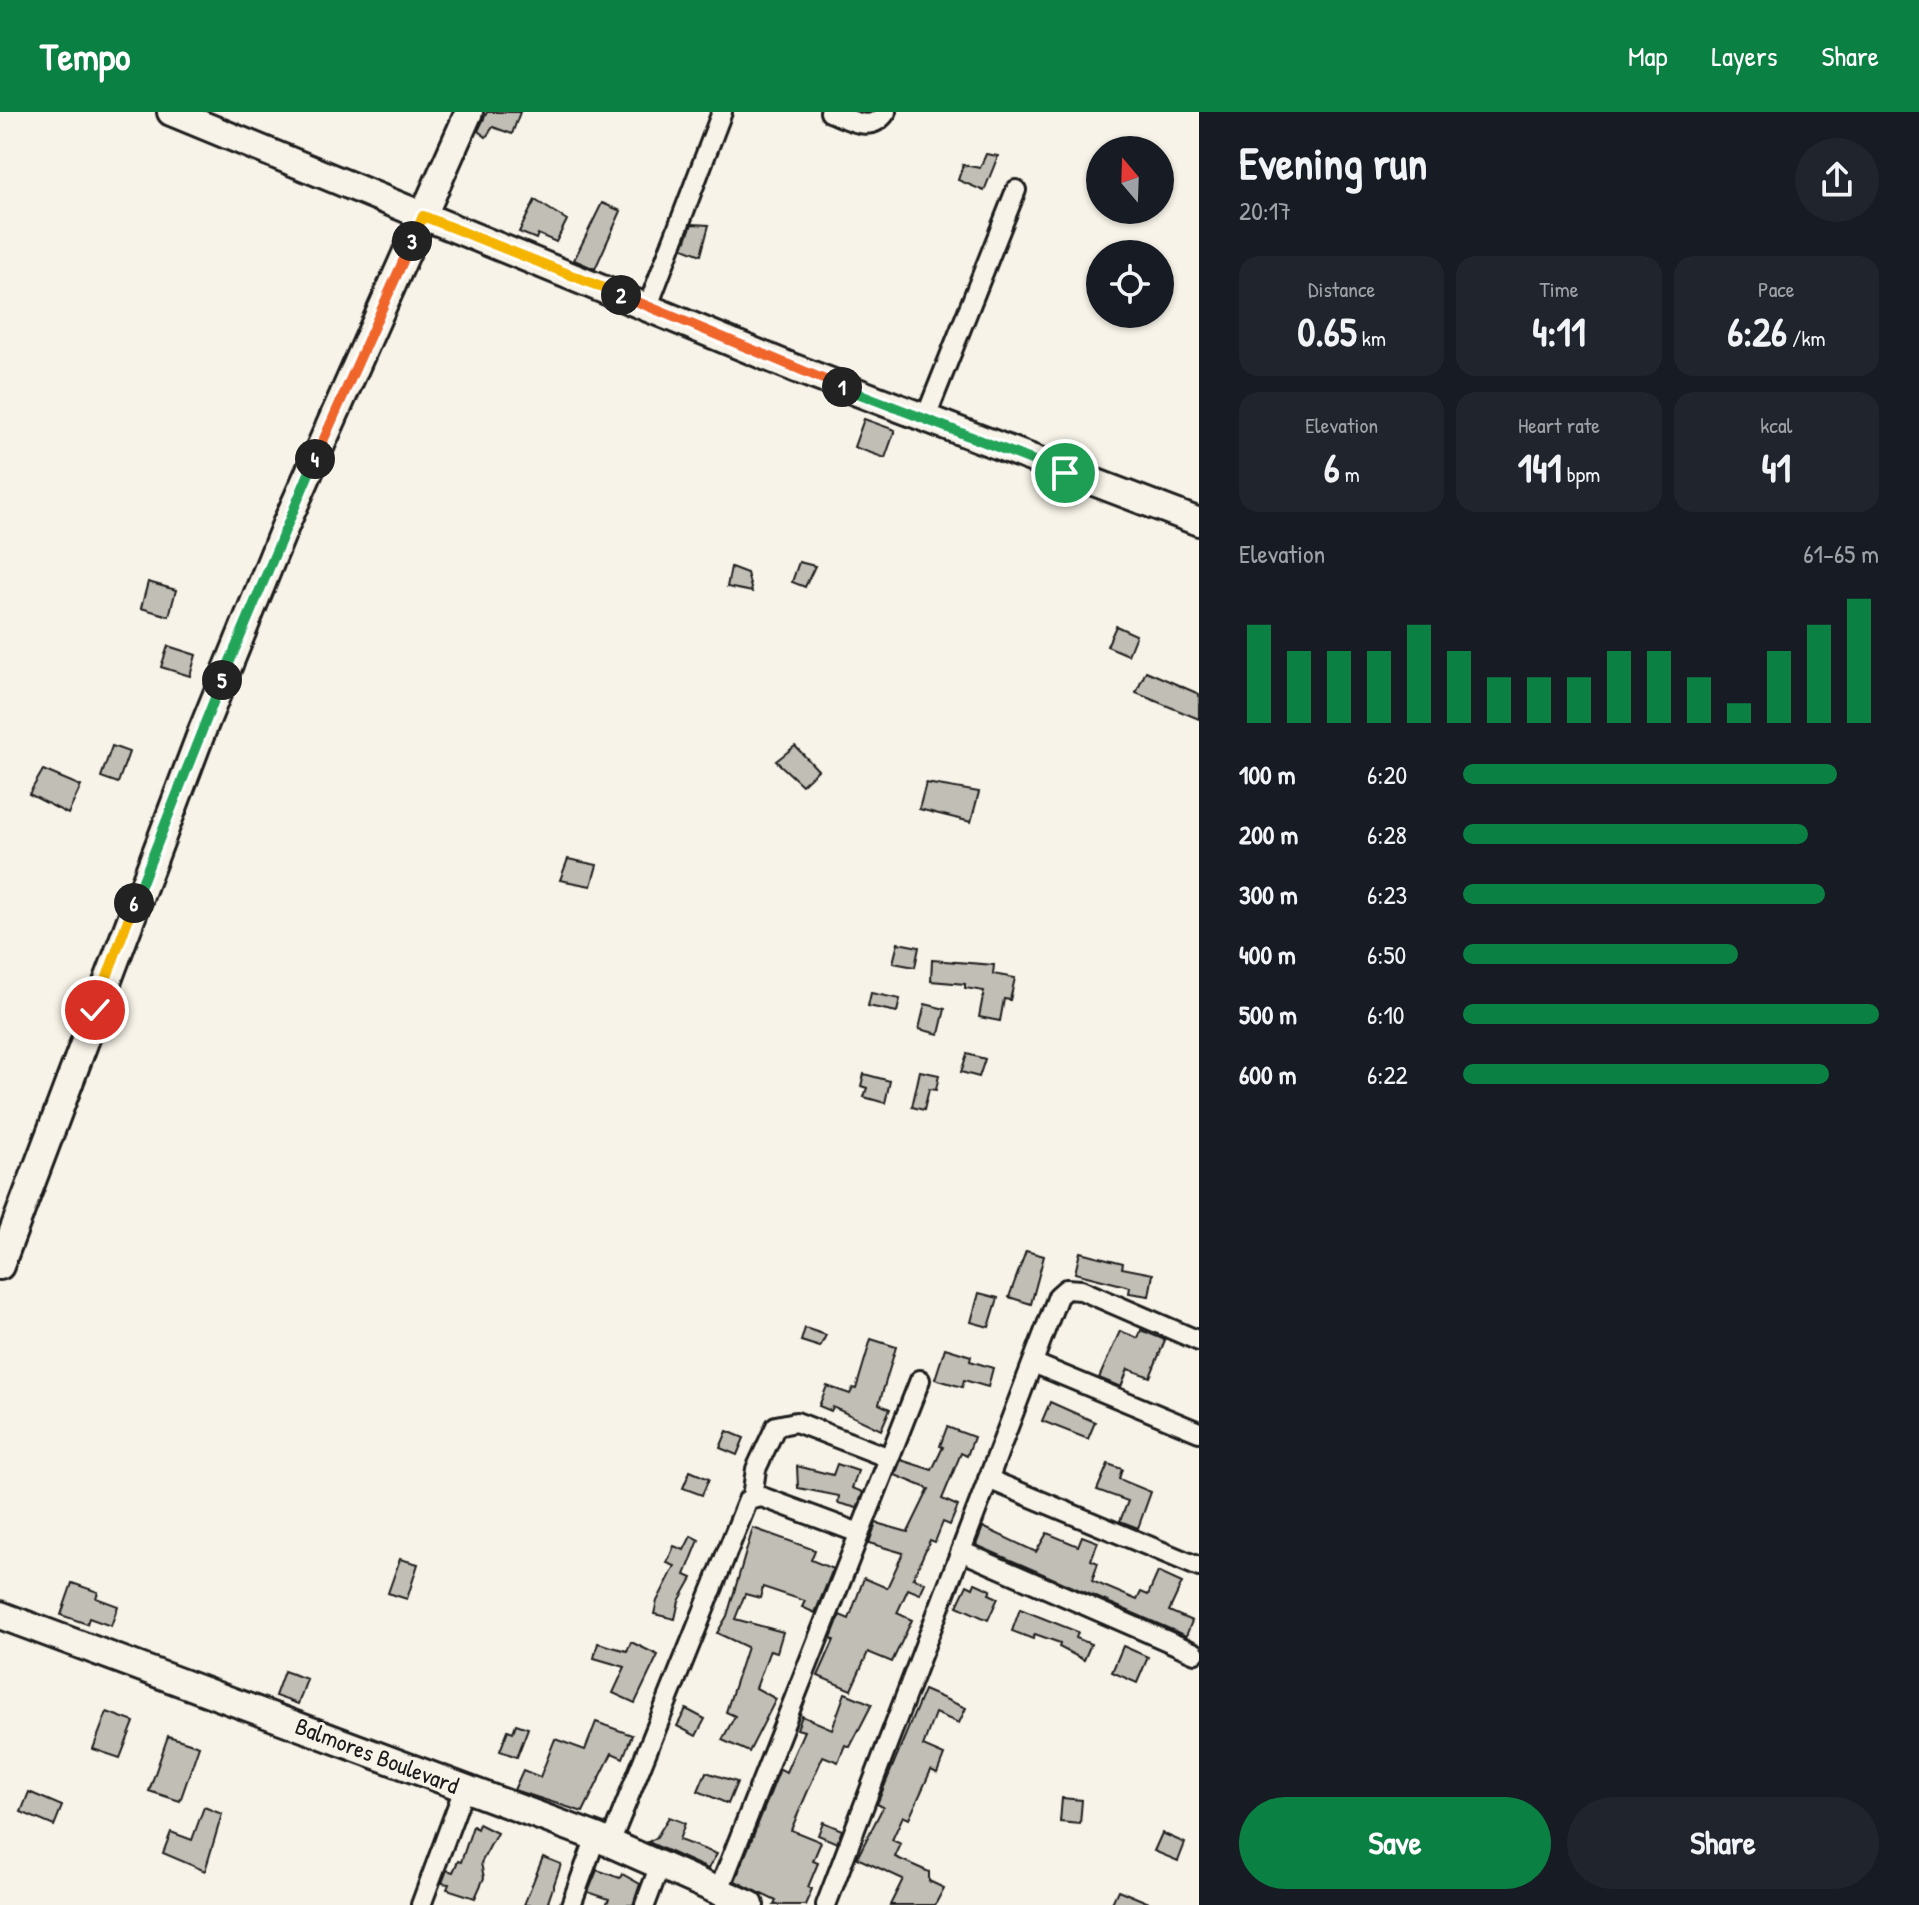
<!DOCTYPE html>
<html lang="en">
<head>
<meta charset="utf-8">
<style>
	:root { --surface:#171b24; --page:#20242c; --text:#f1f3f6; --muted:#9ea1a6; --accent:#0b8043 }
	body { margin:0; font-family:"Patrick Hand",sans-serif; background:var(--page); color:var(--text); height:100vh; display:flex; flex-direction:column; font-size:30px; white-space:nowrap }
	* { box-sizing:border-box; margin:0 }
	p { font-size:26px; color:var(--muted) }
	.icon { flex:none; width:44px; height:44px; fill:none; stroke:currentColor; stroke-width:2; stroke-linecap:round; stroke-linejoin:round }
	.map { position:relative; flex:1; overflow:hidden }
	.panel { display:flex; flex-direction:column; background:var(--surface); width:720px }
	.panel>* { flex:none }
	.needle { width:52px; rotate:341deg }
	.fabs { position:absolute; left:1086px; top:24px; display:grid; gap:16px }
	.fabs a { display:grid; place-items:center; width:88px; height:88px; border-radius:50%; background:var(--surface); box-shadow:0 2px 6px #0004; font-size:40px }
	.pin { position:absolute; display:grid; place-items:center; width:68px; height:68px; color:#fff; margin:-34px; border:4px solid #fff; border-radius:50%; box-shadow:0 2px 8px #0007 }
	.km { position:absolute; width:40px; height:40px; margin:-20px; border-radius:50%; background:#222; color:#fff; font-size:22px; line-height:40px; text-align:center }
	.round { display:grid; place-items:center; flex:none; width:84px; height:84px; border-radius:42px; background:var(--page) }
	.overview { display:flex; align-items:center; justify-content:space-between; height:136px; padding:0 40px }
	h1 { font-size:44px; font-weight:800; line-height:60px }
	.metrics { display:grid; grid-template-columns:repeat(3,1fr); gap:12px; height:136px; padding:8px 40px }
	.metrics div { display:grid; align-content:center; border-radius:20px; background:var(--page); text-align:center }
	.metrics b { font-size:40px; font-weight:800 }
	.metrics small { font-size:22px; font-weight:400 }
	.metrics p { font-size:22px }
	.chart { height:224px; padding:16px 40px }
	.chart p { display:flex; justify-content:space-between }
	.chart svg { width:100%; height:144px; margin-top:8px; stroke:var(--accent); stroke-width:6 }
	.cta { display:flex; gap:16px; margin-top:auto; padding:16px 40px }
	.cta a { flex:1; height:92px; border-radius:48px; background:var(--accent); color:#fff; font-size:32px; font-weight:800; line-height:92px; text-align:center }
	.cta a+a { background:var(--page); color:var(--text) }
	ul { padding:0 40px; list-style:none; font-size:26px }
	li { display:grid; grid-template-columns:128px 96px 1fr; align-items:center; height:60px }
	li i { height:20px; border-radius:10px; background:var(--accent) }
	header { display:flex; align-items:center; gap:48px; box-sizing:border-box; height:112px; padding:0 40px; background:var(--accent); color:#fff }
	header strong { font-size:38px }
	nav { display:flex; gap:44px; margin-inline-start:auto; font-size:28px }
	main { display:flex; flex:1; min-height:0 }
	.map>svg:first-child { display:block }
	.building { fill:#c0beb5; stroke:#1c1c1c; stroke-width:2 }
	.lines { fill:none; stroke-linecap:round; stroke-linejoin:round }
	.street-casing { stroke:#1c1c1c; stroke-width:24 }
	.secondary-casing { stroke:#1c1c1c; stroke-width:32 }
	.street { stroke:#f7f3e8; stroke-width:18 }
	.secondary { stroke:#f7f3e8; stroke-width:26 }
	.split-1-casing { stroke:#fff; stroke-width:16 }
	.split-2-casing { stroke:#fff; stroke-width:16 }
	.split-3-casing { stroke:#fff; stroke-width:16 }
	.split-4-casing { stroke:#fff; stroke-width:16 }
	.split-5-casing { stroke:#fff; stroke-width:16 }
	.split-6-casing { stroke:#fff; stroke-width:16 }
	.split-7-casing { stroke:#fff; stroke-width:16 }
	.split-1 { stroke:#22a559; stroke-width:10 }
	.split-2 { stroke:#f0652b; stroke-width:10 }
	.split-3 { stroke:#f5b400; stroke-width:10 }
	.split-4 { stroke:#f0652b; stroke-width:10 }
	.split-5 { stroke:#22a559; stroke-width:10 }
	.split-6 { stroke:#22a559; stroke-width:10 }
	.split-7 { stroke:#f5b400; stroke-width:10 }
	.labels { text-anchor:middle; stroke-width:6; stroke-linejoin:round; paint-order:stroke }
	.street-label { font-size:24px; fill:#1c1c1c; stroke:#f7f3e8 }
</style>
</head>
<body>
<header>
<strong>Tempo</strong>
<nav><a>Map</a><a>Layers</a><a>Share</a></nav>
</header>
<main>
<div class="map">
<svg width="1199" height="1793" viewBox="0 0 1199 1793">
	<rect width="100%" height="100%" fill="#f7f3e8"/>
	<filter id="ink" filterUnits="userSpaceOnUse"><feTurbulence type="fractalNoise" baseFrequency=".0125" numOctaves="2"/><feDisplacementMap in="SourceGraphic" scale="16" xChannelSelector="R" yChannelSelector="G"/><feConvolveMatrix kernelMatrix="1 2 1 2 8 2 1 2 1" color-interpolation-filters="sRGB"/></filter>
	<g filter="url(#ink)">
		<!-- building -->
		<g class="building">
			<polygon points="487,0 520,0 512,22 493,15 486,25 478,19"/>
			<polygon points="986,42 998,44 984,79 958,68 963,53 980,56"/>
			<polygon points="535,88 567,108 556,130 538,122 536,127 519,120"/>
			<polygon points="602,91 621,99 595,157 574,148"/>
			<polygon points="692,112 709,113 701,143 683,136"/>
			<polygon points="864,307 895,318 885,346 854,335"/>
			<polygon points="799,450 815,454 805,475 792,470"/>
			<polygon points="731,455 747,461 752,480 727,475"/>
			<polygon points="148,470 176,478 169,504 141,496"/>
			<polygon points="1116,514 1136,523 1128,543 1107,534"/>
			<polygon points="168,534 196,543 190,564 161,555"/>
			<polygon points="1146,559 1199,582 1199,607 1136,581"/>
			<polygon points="112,634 129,640 118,671 101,665"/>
			<polygon points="795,634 818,658 802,673 776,649"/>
			<polygon points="43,658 81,674 68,702 29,682"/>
			<polygon points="926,671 979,680 971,710 919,697"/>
			<polygon points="568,747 597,753 591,774 560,768"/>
			<polygon points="898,831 919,835 915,855 893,851"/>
			<polygon points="932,848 994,853 993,862 1015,866 1010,888 1004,887 1000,909 979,905 984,879 965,876 965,872 931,869"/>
			<polygon points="871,881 900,887 897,900 868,894"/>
			<polygon points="925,892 945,897 939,922 919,917"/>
			<polygon points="967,942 985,947 979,965 961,960"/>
			<polygon points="920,959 939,963 936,978 929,977 924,998 912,995"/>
			<polygon points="864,962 890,969 885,991 864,985 867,976 861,974"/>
			<polygon points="1026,1139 1044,1144 1031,1192 1009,1185"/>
			<polygon points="1080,1140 1123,1151 1122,1156 1153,1162 1149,1184 1129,1181 1130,1175 1075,1161"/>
			<polygon points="979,1181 998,1186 989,1215 971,1210"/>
			<polygon points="805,1216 826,1223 820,1235 801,1229"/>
			<polygon points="1141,1218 1165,1228 1150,1265 1128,1257 1121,1275 1099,1266 1120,1219 1138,1226"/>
			<polygon points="871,1227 896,1235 879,1292 890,1297 881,1318 833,1295 831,1299 819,1294 827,1274 850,1282 853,1276 856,1277"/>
			<polygon points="945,1236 971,1244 970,1249 993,1256 988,1275 964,1268 962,1275 935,1267"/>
			<polygon points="1050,1290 1095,1310 1088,1327 1042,1309"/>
			<polygon points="947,1315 974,1325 967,1344 961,1341 942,1387 958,1394 950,1413 943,1410 935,1430 930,1428 913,1466 925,1471 920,1482 908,1477 897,1501 912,1508 892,1550 868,1540 851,1578 818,1564 834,1528 831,1526 840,1503 849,1507 864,1466 887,1476 903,1441 869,1431 876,1411 908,1420 929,1377 895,1363 901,1348 932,1358 943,1335 940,1334"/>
			<polygon points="727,1319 744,1326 737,1343 720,1336"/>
			<polygon points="837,1352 858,1359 852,1376 863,1380 857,1396 838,1391 839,1384 798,1376 797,1354 833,1363"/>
			<polygon points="1108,1352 1122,1357 1119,1367 1151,1380 1138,1416 1120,1409 1128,1389 1097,1378"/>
			<polygon points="690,1359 709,1367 702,1383 683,1376"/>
			<polygon points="983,1415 1036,1440 1047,1421 1078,1434 1082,1424 1098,1430 1091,1448 1098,1451 1092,1469 1137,1488 1141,1480 1148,1483 1158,1460 1182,1471 1169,1499 1192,1509 1186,1524 976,1433"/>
			<polygon points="753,1416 815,1438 811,1448 833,1457 815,1501 802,1495 805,1489 763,1475 760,1486 745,1482 735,1507 783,1520 777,1540 770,1538 756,1576 776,1587 749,1640 722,1628 735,1604 726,1600 747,1535 717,1521 727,1504"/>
			<polygon points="691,1424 699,1428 685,1463 692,1466 679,1489 675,1507 654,1502 657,1489 675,1454 667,1451 674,1434 684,1438"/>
			<polygon points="400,1447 418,1452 407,1487 388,1481"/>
			<polygon points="72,1471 98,1480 96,1486 118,1494 111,1514 89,1506 87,1512 61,1503"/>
			<polygon points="975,1471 991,1478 989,1482 998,1486 988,1508 957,1494 967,1473 973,1476"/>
			<polygon points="1020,1497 1078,1520 1076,1526 1091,1532 1084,1548 1059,1535 1060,1531 1035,1522 1033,1527 1012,1519"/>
			<polygon points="631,1530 658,1543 635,1591 613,1581 625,1555 594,1546 598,1531 627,1539"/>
			<polygon points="1123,1534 1148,1545 1137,1571 1112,1560"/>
			<polygon points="284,1559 307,1567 298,1592 275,1584"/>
			<polygon points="924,1578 966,1596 959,1611 935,1601 923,1634 944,1643 937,1661 931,1658 909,1707 903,1704 892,1728 901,1732 895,1745 929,1760 929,1769 944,1776 935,1793 890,1793 903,1767 857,1746 883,1695 877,1692"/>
			<polygon points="845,1581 872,1592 850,1635 845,1633 838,1650 823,1644 791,1718 821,1730 813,1749 818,1751 808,1775 812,1777 805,1793 774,1793 776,1789 735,1769 780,1657 786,1660 804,1619 797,1617 802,1604 832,1617"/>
			<polygon points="686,1597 705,1607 696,1624 677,1614"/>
			<polygon points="107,1600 134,1610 120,1646 93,1637"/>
			<polygon points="596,1610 632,1623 623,1646 612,1641 583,1700 514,1678 523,1658 540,1665 555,1627 585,1638"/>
			<polygon points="516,1612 528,1616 517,1645 500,1639 508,1618 513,1620"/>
			<polygon points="168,1624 199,1634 180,1689 149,1679"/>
			<polygon points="706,1660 737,1670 728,1692 698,1679"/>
			<polygon points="29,1680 62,1694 54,1714 21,1700"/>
			<polygon points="1062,1686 1082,1688 1080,1712 1060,1710"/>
			<polygon points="204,1695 222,1702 205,1759 163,1741 171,1720 192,1728"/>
			<polygon points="669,1705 685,1711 679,1728 717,1742 708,1757 648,1730 656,1726"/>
			<polygon points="823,1710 842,1718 837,1731 818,1723"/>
			<polygon points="479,1712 497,1721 481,1751 484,1766 475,1786 447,1777 449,1772 442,1771 447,1758 453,1760 458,1749 461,1750 473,1714 477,1717"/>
			<polygon points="1162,1721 1185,1731 1178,1749 1154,1739"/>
			<polygon points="543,1745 561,1752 547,1793 524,1793"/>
			<polygon points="597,1758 620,1766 622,1762 640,1772 633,1793 606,1793 609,1787 588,1780"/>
			<polygon points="1118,1778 1154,1793 1111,1793"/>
		</g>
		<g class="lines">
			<defs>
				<g id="street">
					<path d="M 830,0 C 851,8 871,22 886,0"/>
					<polyline points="648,194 722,0"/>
					<polyline points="925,307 1016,78"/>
					<polyline points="1033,1251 1199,1320"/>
					<polyline points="988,1367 1199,1455"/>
					<polyline points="752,1385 756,1357 776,1314 796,1310 889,1346"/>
					<polyline points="963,1440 1195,1541"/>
					<polyline points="610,1731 748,1388 762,1385 859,1421"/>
					<polyline points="719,1778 920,1268"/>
					<polyline points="421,1793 464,1677"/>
					<polyline points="571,1793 596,1725"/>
					<polyline points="645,1793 660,1753"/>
					<polyline points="826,1793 1058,1184 1066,1177 1081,1178 1199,1229"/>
				</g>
				<g id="secondary">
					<polyline points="171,0 794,256 1199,410"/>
					<polyline points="0,1154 202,619 286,412 469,0"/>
					<polyline points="0,1503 596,1725 750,1793"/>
				</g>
			</defs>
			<!-- street casing -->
			<use href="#street" class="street-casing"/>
			<!-- secondary casing -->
			<use href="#secondary" class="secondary-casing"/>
			<!-- street -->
			<use href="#street" class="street"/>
			<!-- secondary -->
			<use href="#secondary" class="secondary"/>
		</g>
	</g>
	<g class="lines" filter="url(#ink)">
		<defs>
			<polyline id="split-1" points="842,275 1065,361"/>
			<polyline id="split-2" points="621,183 842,275"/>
			<polyline id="split-3" points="412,129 423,104 621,183"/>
			<polyline id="split-4" points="315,347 412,129"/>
			<polyline id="split-5" points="222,568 315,347"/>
			<polyline id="split-6" points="134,791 222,568"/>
			<polyline id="split-7" points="95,898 134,791"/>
		</defs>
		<!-- split-1 casing -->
		<use href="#split-1" class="split-1-casing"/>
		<!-- split-2 casing -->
		<use href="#split-2" class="split-2-casing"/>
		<!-- split-3 casing -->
		<use href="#split-3" class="split-3-casing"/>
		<!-- split-4 casing -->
		<use href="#split-4" class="split-4-casing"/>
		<!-- split-5 casing -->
		<use href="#split-5" class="split-5-casing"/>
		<!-- split-6 casing -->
		<use href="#split-6" class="split-6-casing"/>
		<!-- split-7 casing -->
		<use href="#split-7" class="split-7-casing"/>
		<!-- split-1 -->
		<use href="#split-1" class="split-1"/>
		<!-- split-2 -->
		<use href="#split-2" class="split-2"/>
		<!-- split-3 -->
		<use href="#split-3" class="split-3"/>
		<!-- split-4 -->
		<use href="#split-4" class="split-4"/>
		<!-- split-5 -->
		<use href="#split-5" class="split-5"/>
		<!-- split-6 -->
		<use href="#split-6" class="split-6"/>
		<!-- split-7 -->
		<use href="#split-7" class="split-7"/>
	</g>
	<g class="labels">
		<!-- street labels -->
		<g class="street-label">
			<text transform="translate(377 1644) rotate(21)" y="8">Balmores Boulevard</text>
		</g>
	</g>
</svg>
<div class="fabs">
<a><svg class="needle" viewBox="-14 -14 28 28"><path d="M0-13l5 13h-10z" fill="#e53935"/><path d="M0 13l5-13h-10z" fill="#9ea1a6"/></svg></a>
<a><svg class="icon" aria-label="locate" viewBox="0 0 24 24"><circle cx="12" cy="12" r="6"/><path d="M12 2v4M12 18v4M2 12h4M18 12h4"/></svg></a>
</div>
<div class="pin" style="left:1065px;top:361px;background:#1e9e55"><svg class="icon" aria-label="arrive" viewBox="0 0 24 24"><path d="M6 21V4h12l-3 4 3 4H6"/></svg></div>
<div class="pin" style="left:95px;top:898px;background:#d93025"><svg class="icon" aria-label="check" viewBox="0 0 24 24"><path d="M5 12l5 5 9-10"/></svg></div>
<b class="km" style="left:842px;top:275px">1</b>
<b class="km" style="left:621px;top:183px">2</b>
<b class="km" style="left:412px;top:129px">3</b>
<b class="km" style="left:315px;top:347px">4</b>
<b class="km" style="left:222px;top:568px">5</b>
<b class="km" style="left:134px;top:791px">6</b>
</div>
<section class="panel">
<div class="overview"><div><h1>Evening run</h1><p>20:17</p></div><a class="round"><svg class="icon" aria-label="share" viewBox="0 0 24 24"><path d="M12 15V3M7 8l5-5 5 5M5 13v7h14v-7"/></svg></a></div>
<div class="metrics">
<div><p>Distance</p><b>0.65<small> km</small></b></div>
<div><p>Time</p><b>4:11</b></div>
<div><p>Pace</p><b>6:26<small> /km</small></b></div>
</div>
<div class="metrics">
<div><p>Elevation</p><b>6<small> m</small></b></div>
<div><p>Heart rate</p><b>141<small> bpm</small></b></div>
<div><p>kcal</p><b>41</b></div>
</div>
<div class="chart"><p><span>Elevation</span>61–65 m</p>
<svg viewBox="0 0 160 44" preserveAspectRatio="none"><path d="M5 44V14M15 44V22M25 44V22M35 44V22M45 44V14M55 44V22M65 44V30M75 44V30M85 44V30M95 44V22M105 44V22M115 44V30M125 44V38M135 44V22M145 44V14M155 44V6"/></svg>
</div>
<ul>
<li><b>100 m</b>6:20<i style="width:90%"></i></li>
<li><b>200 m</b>6:28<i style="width:83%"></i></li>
<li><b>300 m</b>6:23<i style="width:87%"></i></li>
<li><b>400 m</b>6:50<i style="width:66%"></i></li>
<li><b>500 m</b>6:10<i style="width:100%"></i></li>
<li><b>600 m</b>6:22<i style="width:88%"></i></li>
</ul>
<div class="cta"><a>Save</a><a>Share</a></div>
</section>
</main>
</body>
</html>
